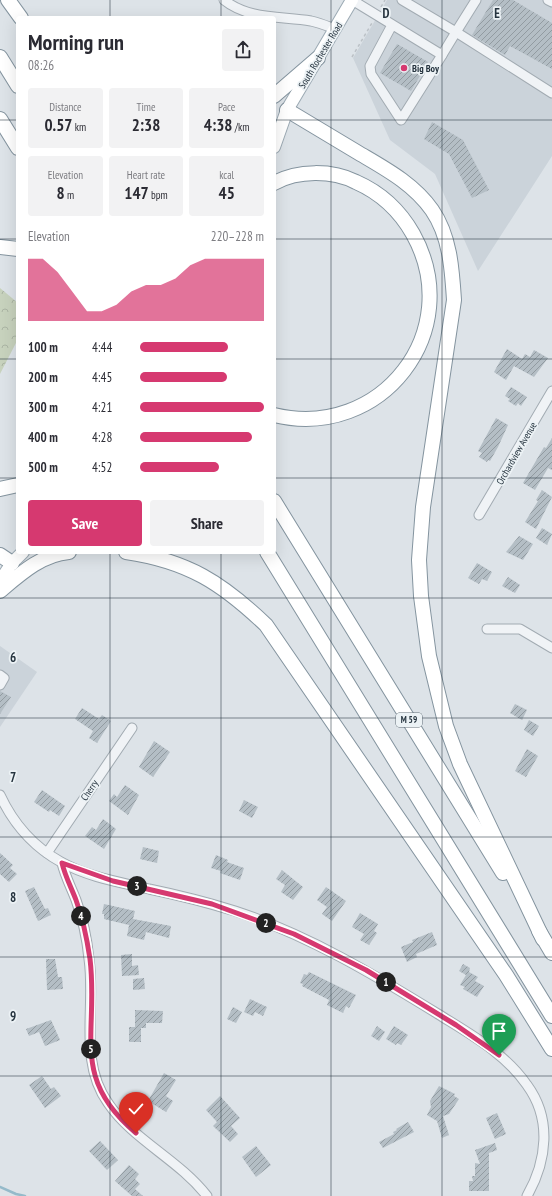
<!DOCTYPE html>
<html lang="en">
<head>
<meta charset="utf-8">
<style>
	:root { --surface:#fff; --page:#f2f2f3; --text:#2b2b33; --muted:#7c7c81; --accent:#d63970 }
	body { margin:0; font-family:"PT Sans Narrow",sans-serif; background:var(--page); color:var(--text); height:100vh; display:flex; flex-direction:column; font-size:15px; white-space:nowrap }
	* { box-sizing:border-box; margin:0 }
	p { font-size:13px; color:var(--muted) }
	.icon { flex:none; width:22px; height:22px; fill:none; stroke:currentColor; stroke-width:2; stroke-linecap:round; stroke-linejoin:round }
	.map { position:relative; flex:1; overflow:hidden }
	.panel { position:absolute; left:16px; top:16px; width:260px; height:538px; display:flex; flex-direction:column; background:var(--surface); border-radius:4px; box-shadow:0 4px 16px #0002 }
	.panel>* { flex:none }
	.pin { position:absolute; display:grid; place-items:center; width:34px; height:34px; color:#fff; margin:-41px -17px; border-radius:50% 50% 50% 0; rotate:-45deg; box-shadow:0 0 4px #0007 }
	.pin .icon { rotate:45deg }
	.km { position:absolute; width:20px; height:20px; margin:-10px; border-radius:50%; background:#222; color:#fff; font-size:11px; line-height:20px; text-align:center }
	.round { display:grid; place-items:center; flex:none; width:42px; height:42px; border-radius:4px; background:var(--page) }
	.overview { display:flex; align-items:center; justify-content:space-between; height:68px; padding:0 12px }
	h1 { font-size:22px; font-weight:700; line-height:30px }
	.figures { display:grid; grid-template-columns:repeat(3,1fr); gap:6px; height:68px; padding:4px 12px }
	.figures div { display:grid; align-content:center; border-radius:4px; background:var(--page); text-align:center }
	.figures b { font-size:17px; font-weight:700 }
	.figures small { font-size:11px; font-weight:400 }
	.figures p { font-size:11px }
	.chart { height:112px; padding:8px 12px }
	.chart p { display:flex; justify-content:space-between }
	.chart svg { width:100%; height:72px; margin-top:4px; fill:var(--accent); opacity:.7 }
	.action { display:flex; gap:8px; margin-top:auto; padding:8px 12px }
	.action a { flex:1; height:46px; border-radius:4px; background:var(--accent); color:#fff; font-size:16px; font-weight:700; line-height:46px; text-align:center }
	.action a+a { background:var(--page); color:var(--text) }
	ul { padding:0 12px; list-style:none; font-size:13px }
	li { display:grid; grid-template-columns:64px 48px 1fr; align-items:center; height:30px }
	li i { height:10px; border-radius:5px; background:var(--accent) }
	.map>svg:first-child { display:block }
	.built { fill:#cbd3da }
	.forest { fill:url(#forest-crowns) }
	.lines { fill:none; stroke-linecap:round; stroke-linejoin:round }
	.stream { stroke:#95baca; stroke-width:2.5 }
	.building { fill:url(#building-hatch) }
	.minor-casing { stroke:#a2abb2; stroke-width:11 }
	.major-casing { stroke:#9caab4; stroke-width:14 }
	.highway-casing { stroke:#84949f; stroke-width:16 }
	.path { stroke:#bbc1c6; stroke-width:1.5; stroke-dasharray:3 3; stroke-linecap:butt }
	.minor { stroke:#f0f3f6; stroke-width:9 }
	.major { stroke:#fff; stroke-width:12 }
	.highway { stroke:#fff; stroke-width:14 }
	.route-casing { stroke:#fff; stroke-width:8 }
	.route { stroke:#d63970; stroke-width:5 }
	.grid { fill:none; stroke:#26343f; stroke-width:1; stroke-opacity:0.55 }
	.poi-dot { fill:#d63970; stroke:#ecf2f5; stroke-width:1.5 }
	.labels { text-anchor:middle; stroke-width:3.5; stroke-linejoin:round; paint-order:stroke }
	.shield { fill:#ecf2f5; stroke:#616d76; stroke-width:1 }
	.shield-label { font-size:9px; font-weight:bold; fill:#26343f }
	.street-label { font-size:10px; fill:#26343f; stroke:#ecf2f5 }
	.poi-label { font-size:10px; font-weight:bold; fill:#26343f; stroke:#ecf2f5; text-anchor:start }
	.grid-label { font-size:13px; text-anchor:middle; font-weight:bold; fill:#26343f; stroke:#ecf2f5; stroke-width:3.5; stroke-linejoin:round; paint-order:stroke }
</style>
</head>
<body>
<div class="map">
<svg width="552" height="1196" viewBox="0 0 552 1196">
	<defs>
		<pattern id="forest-crowns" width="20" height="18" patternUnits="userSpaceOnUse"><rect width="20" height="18" fill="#c7d2bd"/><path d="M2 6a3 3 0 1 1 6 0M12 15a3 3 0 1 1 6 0" fill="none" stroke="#abb5a4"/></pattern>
		<pattern id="building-hatch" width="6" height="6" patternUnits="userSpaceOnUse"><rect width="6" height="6" fill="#b4bec5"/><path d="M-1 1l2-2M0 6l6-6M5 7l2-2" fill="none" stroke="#929ba1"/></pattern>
	</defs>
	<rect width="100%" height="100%" fill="#dde3e8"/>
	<!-- built -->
	<g class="built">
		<polygon points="387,0 552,0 552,156 478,271 435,174 390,140 353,58"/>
		<polygon points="0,646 37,672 0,727"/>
	</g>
	<!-- forest -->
	<polygon class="forest" points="0,288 18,303 18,339 0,374"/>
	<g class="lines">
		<!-- stream -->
		<polyline class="stream" points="0,1187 16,1194 25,1196"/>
	</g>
	<!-- building -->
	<g class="building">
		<polygon points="493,0 513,0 552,23 552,69 510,46 505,55 472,35"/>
		<polygon points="397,44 428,62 411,91 380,73"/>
		<polygon points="432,122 463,140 489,190 472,198 449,154 424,139"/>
		<polygon points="507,349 522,359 525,354 530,357 534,350 548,358 534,377 514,366 506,380 494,372"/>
		<polygon points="511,387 527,397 521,406 518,403 516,406 508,401 510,399 505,396"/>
		<polygon points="496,418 508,425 498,447 490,461 488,460 487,462 479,457 482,453 478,451"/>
		<polygon points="552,438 552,470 548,468 535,490 523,483 544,447 546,448"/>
		<polygon points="542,490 552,497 536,529 525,522 538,501 536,500"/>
		<polygon points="542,528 552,534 547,545 536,538"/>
		<polygon points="519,536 533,544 523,560 506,552"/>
		<polygon points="477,563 492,572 487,581 482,579 479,584 468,578"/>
		<polygon points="508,577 520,585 515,593 502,586"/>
		<polygon points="0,691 11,697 0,714"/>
		<polygon points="515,704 527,710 522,720 510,713"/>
		<polygon points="82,708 99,719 102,715 111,721 97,743 89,738 93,731 75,719"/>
		<polygon points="529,720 539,726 533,736 524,730"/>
		<polygon points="154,741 170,752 153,777 139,767"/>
		<polygon points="527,749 538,756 526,777 515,771"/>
		<polygon points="125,785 139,795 128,815 109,801 114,794 117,797"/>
		<polygon points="42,790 65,806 59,816 50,810 49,812 34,802"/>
		<polygon points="244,800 258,807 252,818 239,811"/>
		<polygon points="103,819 116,829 104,849 85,836 92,827 96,830"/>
		<polygon points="143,847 159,851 157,863 140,859"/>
		<polygon points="0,853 13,865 10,868 17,874 9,882 0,874"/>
		<polygon points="216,855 228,860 227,862 244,868 240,880 220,873 221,871 211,868"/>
		<polygon points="282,870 303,887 293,900 281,892 285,885 276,879"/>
		<polygon points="34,887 45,909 48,908 51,915 38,921 25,891"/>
		<polygon points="326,887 346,901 332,921 322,914 327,907 317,900"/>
		<polygon points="104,904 135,911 133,919 171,926 169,938 146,932 144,940 127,936 129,925 104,919 104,914 102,914"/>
		<polygon points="360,913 378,924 374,931 377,933 369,945 360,940 364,934 352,927"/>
		<polygon points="432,932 437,945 416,954 417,957 407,962 401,947 413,942 412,940"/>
		<polygon points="132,954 132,966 138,965 139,975 122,976 121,955"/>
		<polygon points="46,959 55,959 58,977 62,977 63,989 47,990"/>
		<polygon points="463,964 470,968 469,972 478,977 475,981 484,986 477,997 463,989 465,987 460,985 466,975 459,971"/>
		<polygon points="309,972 356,995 349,1008 346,1006 343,1013 327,1005 329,1000 302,986 303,984 300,983 304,974 307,975"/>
		<polygon points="144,978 145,989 133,990 133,979"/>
		<polygon points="250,999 267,1007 263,1016 255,1012 253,1016 244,1012"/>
		<polygon points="233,1007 242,1012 236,1023 227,1019"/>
		<polygon points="135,1010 163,1011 162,1023 146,1023 146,1028 141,1028 141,1042 129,1042 129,1027 135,1027"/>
		<polygon points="51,1020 60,1040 45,1046 39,1032 29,1036 26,1029"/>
		<polygon points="377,1026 385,1032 379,1041 371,1036"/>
		<polygon points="394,1026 408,1035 401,1045 397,1043 396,1045 386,1039"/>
		<polygon points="164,1073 176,1080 166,1096 173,1101 166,1112 148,1101"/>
		<polygon points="42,1076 51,1089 54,1087 61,1096 45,1108 29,1085"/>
		<polygon points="439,1086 455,1094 454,1096 459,1099 449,1114 443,1116 449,1135 442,1138 437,1121 427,1115 431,1107 430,1101"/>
		<polygon points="220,1096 240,1118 231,1126 238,1134 230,1142 213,1126 217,1122 206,1110"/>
		<polygon points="497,1113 506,1134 495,1139 486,1118"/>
		<polygon points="408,1122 414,1132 383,1148 379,1142 394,1134 393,1132 397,1130 396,1129"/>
		<polygon points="100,1141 118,1160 107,1170 89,1151"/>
		<polygon points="495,1143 497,1150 489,1153 489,1191 469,1191 469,1181 473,1181 472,1176 475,1176 475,1163 480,1164 475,1150"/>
		<polygon points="256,1146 271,1165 256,1177 242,1157"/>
		<polygon points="129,1165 139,1174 135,1179 140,1184 135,1189 143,1196 132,1196 115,1181"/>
	</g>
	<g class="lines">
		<defs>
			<g id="minor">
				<path d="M 224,0 C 249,20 282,16 311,21 C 320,23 327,26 335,29"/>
				<polyline points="352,0 442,55 401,120 371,74 370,66 392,25"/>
				<polyline points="402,0 456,32 476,0"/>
				<polyline points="548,0 552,2"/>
				<polyline points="442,55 456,32 552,93"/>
				<polyline points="479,515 552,391"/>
				<polyline points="487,629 520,629 552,648"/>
				<polyline points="0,675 4,678 0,685"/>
				<path d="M 0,795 C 13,823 34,847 61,862 C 88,877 119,882 149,889 C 178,895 206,902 235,911 C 308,935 373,974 438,1014 C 470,1034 505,1053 527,1085 C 552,1119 547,1161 527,1196"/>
				<polyline points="47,853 132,728"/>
				<path d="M 62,863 C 65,876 71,887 76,900 C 83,919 87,939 89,959 C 96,1007 78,1061 108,1103 C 133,1140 178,1159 207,1196"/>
			</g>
			<g id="major">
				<polyline points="274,147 287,110 352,0"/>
				<polyline points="0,581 12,563 23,552"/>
			</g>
			<g id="highway">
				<polyline points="8,0 21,18"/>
				<polyline points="0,57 18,86"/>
				<polyline points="274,96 318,58"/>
				<path d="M 287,110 C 310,124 334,138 357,152 C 384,168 413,183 432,210 C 450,236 452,269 454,300 L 423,507 L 419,560 L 421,596 L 429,656 L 446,726 L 460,764 L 543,939"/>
				<polyline points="0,119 18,148"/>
				<path d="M 274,183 C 298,170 332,170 356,182 C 381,193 400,211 413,234 C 467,331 381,441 274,415"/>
				<polyline points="0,247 18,249"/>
				<polyline points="0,489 18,485"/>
				<polyline points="274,501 503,873"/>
				<path d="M 126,552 C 188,561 222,583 266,625 L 506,975 L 552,1049"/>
				<polyline points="267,552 552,1016"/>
				<polyline points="0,555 12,563"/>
				<path d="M 0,591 C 20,574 42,554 69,552"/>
				<polyline points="539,931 552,953"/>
			</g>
		</defs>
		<!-- minor casing -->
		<use href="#minor" class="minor-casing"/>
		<!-- major casing -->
		<use href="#major" class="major-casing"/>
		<!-- highway casing -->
		<use href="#highway" class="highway-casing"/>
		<!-- path -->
		<g class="path">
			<polyline points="381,7 385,0"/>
			<polyline points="352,57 372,23"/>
		</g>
		<!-- minor -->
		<use href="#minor" class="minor"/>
		<!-- major -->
		<use href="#major" class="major"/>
		<!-- highway -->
		<use href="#highway" class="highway"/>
	</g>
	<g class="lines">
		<defs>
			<path id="route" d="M 136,1133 C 69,1077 99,1033 90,959 C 87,939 83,919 76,900 C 71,887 65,876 62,863 L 113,881 L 212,904 L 294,934 L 366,970 L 456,1025 L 499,1055"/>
		</defs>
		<!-- route casing -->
		<use href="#route" class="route-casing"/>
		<!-- route -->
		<use href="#route" class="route"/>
	</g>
	<!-- grid -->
	<path class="grid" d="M 110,0 L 110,18M 221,0 L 221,18M 331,0 L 331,1196M 442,0 L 442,1196M 0,120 L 18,120M 274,120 L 552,120M 0,239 L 18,239M 274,239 L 552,239M 0,359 L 18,359M 274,359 L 552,359M 0,478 L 18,478M 274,478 L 552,478M 110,552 L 110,1196M 221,552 L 221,1196M 0,598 L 552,598M 0,718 L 552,718M 0,837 L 552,837M 0,957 L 552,957M 0,1076 L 552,1076"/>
	<!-- markers -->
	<circle class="poi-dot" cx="404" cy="68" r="4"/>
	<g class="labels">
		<!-- shield labels -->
		<rect class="shield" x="396" y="713" width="26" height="14" rx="3"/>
		<g class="shield-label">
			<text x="409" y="723">M 59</text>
		</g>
		<!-- street labels -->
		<g class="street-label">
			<text transform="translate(320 55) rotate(-59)" y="4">South Rochester Road</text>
			<text transform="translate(516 453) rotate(-60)" y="4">Orchardview Avenue</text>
			<text transform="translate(89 790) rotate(-56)" y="4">Cherry</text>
		</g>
		<!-- poi labels -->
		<g class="poi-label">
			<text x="412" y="72">Big Boy</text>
		</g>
	</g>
	<g class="grid-label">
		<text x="386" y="18">D</text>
		<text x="497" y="18">E</text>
		<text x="13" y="662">6</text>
		<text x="13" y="782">7</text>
		<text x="13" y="902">8</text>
		<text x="13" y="1021">9</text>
	</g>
</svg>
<div class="pin" style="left:499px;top:1055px;background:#1e9e55"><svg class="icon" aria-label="arrive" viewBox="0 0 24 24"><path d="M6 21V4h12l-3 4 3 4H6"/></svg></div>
<div class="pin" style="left:136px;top:1133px;background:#d93025"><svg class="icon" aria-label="check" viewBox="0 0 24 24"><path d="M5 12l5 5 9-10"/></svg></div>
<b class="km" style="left:386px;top:982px">1</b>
<b class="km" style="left:266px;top:923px">2</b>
<b class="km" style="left:137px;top:886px">3</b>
<b class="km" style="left:81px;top:916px">4</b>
<b class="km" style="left:91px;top:1049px">5</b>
<section class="panel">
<div class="overview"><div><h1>Morning run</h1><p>08:26</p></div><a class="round"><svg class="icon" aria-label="share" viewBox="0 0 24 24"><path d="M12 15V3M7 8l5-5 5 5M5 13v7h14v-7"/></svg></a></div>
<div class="figures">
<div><p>Distance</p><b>0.57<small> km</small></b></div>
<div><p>Time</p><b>2:38</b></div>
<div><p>Pace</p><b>4:38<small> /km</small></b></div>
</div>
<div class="figures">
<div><p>Elevation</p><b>8<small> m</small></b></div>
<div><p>Heart rate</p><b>147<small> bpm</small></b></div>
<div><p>kcal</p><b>45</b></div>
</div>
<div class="chart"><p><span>Elevation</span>220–228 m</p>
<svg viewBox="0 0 160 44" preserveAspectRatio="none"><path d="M0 44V6L10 6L20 14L30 26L40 38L50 38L60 34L70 26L80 22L90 22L100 18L110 10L120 6L130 6L140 6L150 6L160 6V44z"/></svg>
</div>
<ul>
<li><b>100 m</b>4:44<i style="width:71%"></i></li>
<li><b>200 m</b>4:45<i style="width:70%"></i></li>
<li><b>300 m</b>4:21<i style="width:100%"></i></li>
<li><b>400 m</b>4:28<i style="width:90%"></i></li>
<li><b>500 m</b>4:52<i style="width:64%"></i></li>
</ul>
<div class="action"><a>Save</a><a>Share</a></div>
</section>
</div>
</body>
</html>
